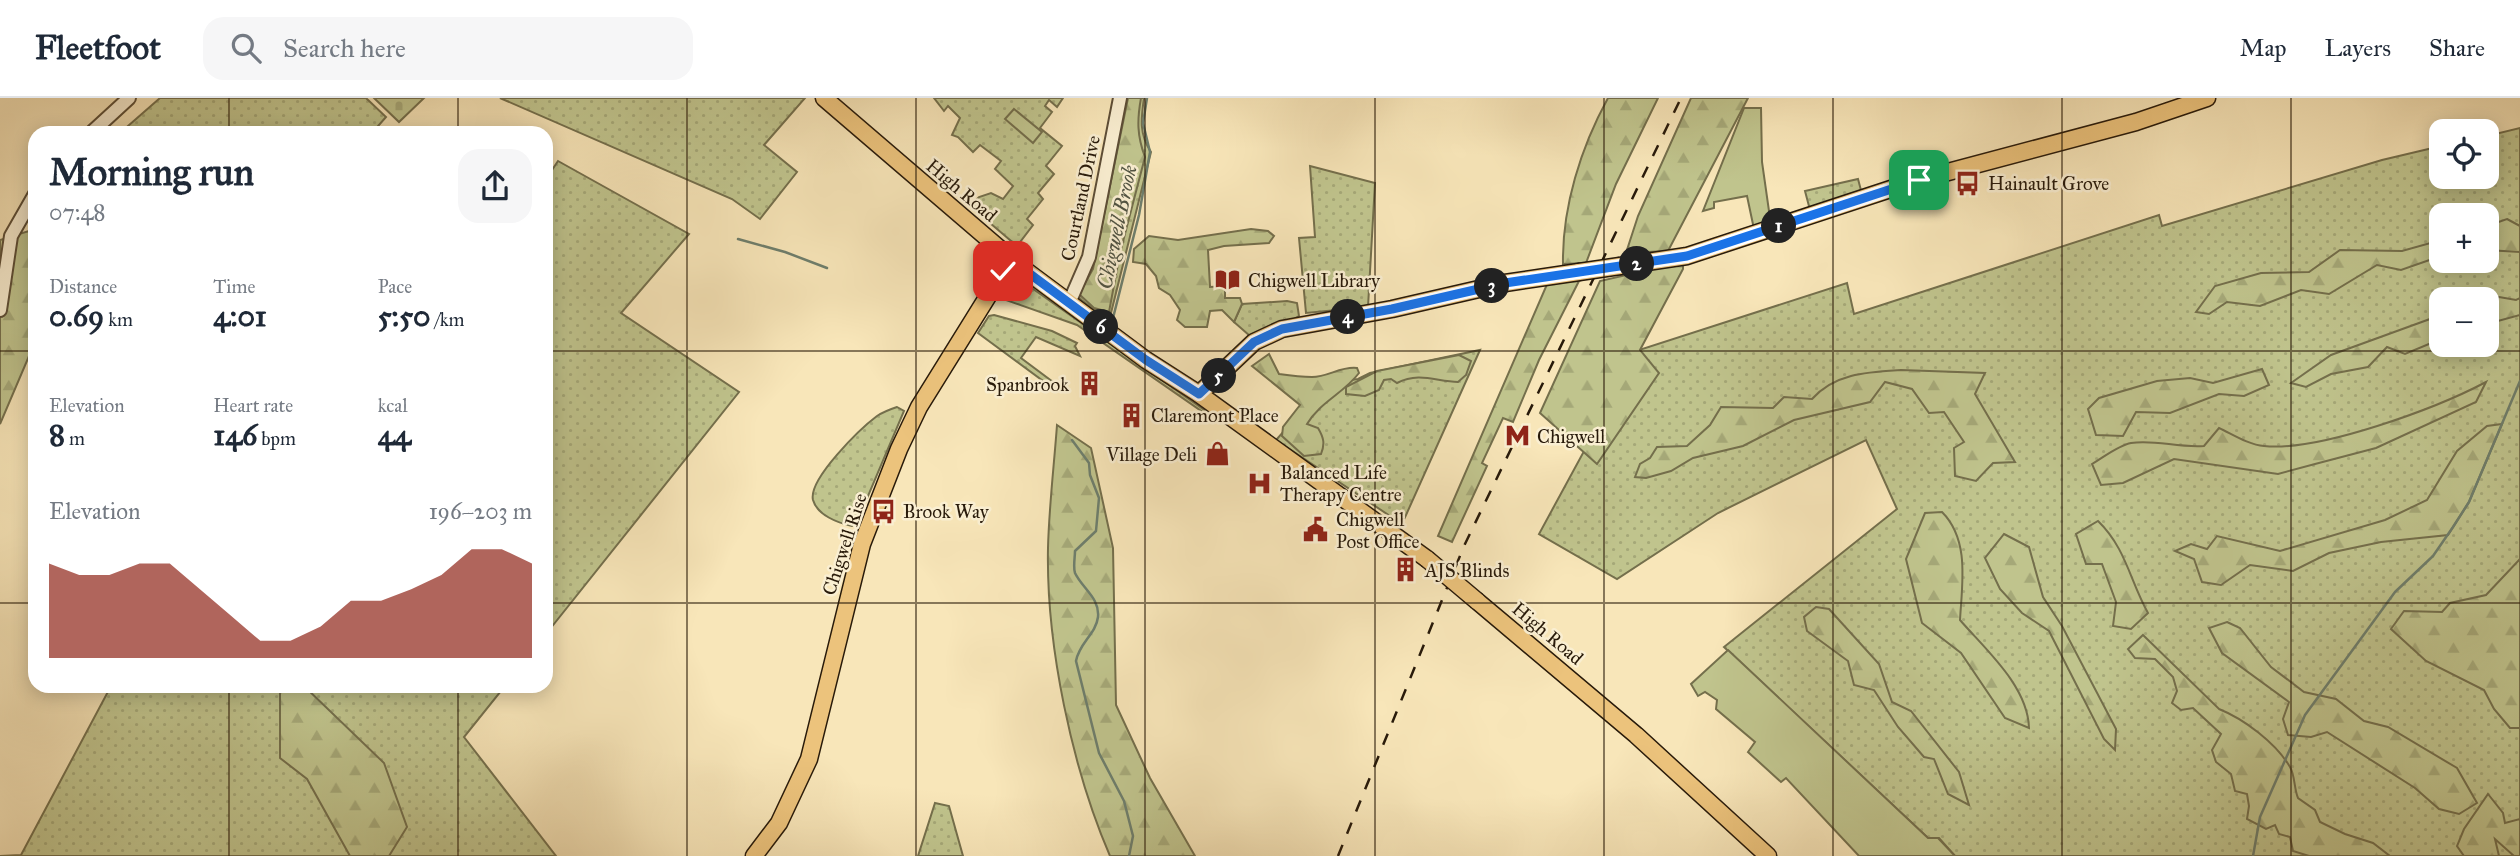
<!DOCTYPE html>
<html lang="en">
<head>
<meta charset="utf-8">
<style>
	:root { --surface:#fff; --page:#f6f6f7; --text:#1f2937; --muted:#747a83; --line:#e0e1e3; --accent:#8f2418 }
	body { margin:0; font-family:"IM FELL Great Primer",serif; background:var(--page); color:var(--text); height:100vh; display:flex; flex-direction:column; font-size:26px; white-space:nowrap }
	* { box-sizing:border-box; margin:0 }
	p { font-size:23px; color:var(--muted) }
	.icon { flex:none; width:38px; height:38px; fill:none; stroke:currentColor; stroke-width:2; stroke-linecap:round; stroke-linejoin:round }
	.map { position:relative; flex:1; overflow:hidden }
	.details { position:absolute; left:28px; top:28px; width:525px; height:567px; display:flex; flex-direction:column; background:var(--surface); border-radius:21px; box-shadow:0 4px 18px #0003 }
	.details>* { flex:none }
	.tools { position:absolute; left:2429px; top:21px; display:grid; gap:14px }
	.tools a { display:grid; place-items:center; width:70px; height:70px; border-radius:14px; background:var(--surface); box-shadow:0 4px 18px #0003; font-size:35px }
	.pin { position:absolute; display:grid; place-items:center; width:60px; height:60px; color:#fff; margin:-30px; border-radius:14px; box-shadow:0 4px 10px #0006 }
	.km { position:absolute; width:35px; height:35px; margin:-18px; border-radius:50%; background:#222; color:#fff; font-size:19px; line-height:35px; text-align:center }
	.round { display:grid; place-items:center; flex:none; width:74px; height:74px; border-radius:21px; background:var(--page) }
	.headline { display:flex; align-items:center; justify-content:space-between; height:119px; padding:0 21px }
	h1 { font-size:38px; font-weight:800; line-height:52px }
	.metrics { display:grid; grid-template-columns:repeat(3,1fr); gap:10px; height:119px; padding:7px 21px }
	.metrics div { display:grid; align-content:center }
	.metrics b { font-size:30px; font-weight:800 }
	.metrics small { font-size:19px; font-weight:400 }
	.metrics p { font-size:19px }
	.chart { height:196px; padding:14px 21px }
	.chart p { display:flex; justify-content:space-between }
	.chart svg { width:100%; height:126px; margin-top:7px; fill:var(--accent); opacity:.7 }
	header { display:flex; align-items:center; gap:42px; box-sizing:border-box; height:98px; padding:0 35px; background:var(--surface); border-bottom:2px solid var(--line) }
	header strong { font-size:33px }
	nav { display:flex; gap:38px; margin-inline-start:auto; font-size:24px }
	.search { width:490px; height:63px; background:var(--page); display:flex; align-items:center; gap:18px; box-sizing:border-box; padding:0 24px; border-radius:21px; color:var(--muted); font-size:26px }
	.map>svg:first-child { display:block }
	.grass { fill:url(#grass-dots); stroke:#746f4c; stroke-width:2; fill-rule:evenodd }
	.forest { fill:url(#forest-firs); stroke:#746f4c; stroke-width:2 }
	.cemetery { fill:url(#cemetery-stones); stroke:#746f4c; stroke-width:2 }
	.garden { fill:#c0c48d; stroke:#746f4c; stroke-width:2 }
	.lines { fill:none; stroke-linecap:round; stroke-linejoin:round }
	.stream { stroke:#6e7e6c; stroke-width:2.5 }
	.minor-casing { stroke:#5c4d36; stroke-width:16 }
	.major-casing { stroke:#281a0a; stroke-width:19 }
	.minor { stroke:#faefd2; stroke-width:12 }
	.major { stroke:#ecc37c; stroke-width:16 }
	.rail { stroke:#281a0a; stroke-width:2.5; stroke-dasharray:12 12; stroke-linecap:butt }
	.major-bridge-casing { stroke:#281a0a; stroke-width:19; stroke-linecap:butt }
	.major-bridge { stroke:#ecc37c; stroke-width:16 }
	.route-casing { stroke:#fff; stroke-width:14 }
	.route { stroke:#1a73e8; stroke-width:9 }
	.grid { fill:none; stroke:#281a0a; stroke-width:2; stroke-opacity:0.55 }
	.labels { text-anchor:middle; stroke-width:5; stroke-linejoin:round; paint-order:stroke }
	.poi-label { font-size:19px; fill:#281a0a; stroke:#faefd2; text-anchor:start }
	.street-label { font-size:19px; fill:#281a0a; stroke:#faefd2 }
	.water-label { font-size:21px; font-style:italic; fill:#515443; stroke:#faefd2 }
</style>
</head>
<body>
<header>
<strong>Fleetfoot</strong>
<div class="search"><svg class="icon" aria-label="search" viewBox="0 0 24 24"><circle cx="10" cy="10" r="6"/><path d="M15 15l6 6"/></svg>Search here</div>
<nav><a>Map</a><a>Layers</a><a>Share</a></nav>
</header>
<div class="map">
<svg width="2520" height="758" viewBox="0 0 2520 758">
	<defs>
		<pattern id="grass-dots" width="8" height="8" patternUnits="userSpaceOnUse" patternTransform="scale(1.75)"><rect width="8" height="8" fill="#c0c48d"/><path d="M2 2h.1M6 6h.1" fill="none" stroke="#a5a878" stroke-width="1.8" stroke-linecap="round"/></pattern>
		<pattern id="forest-firs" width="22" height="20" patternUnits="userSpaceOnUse" patternTransform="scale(1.75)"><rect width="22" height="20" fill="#c0c48d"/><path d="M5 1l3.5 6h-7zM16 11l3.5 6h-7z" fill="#a5a878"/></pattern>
		<pattern id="cemetery-stones" width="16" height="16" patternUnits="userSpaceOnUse" patternTransform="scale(1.75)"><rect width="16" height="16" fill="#c0c48d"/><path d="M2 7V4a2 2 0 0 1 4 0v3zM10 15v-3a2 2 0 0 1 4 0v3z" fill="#a5a878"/></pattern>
	</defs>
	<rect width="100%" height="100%" fill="#f8e6b9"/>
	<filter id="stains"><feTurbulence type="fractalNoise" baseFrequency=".00286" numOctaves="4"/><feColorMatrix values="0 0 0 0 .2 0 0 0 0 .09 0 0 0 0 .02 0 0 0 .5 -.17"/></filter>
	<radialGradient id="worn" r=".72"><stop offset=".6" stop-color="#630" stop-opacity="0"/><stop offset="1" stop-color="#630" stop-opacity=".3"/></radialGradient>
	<!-- grass -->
	<g class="grass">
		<polygon points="160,0 366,0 386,19 372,35 120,35"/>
		<polygon points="500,0 805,0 764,47 797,74 760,121 732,101"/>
		<polygon points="934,0 1063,0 1057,9 1049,2 1045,8 1052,14 1040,30 1062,48 1046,68 1054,76 1038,95 1043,101 1027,121 1033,127 1017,148 970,108 979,99 991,95 1003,101 1013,88 995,71 1001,63 980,47 973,54 958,39 952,37 960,20 948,8 944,13"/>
		<path d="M 1126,0 L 1144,0 C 1141,21 1139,36 1151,54 L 1109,223 L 1075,197 L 1092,171 Z"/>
		<path d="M 2520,30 L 2520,758 L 1955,758 L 1939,740 L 1928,740 L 1724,549 L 1897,411 L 1866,342 L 1718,415 L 1617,481 L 1539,436 L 1639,252 L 1847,185 L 1854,216 L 2159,117 L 2162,128 L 2382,62 L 2441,48 L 2441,79 L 2487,79 L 2487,38 ZM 2441,117 L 2487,117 L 2487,163 L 2441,163 ZM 2441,201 L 2487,201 L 2487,247 L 2441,247 Z"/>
		<polygon points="558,63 689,136 621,215 739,294 546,536 546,81"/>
		<polygon points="1310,68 1375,85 1368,209 1306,215 1299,140 1315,139"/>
		<polygon points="1858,81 1862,96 1810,112 1805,93"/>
		<polygon points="1019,181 1210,316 1210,319 1077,227 1006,202"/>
		<path d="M 1287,203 L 1297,205 L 1299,218 C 1285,228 1265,228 1250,238 L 1234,224 L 1242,206 Z"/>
		<polygon points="994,217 1052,233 1077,245 1075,248 1080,258 1036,239 1021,260 1053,284 1050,288 978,235 989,218"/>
		<polygon points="1480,252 1402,426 1276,342 1309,305 1320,286 1358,281 1370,275"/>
		<path d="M 897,309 L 904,313 L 857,424 L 852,428 C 838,425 817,417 813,402 C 808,381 861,330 877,318 C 883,314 891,311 897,309 Z"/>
		<polygon points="111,588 505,588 464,639 556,758 0,758 21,757"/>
		<polygon points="935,705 949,708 963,758 918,758"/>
	</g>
	<!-- forest -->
	<g class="forest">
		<path d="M 1128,0 L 1141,0 C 1137,22 1137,38 1145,59 L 1120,155 L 1109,214 L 1094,210 L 1079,196 L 1093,171 Z"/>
		<path d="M 1608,0 L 1658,0 L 1616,86 L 1586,165 L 1563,166 C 1562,109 1581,49 1608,0 Z"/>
		<polygon points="1691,0 1748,0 1668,153 1626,155 1638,118"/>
		<polygon points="2507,121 2520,128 2520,154 2487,152 2487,128"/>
		<polygon points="35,131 35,244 0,326 0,142"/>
		<polygon points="1251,131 1268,133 1274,138 1269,145 1224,148 1208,152 1210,189 1225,188 1225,200 1240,200 1242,206 1234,224 1222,212 1210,213 1207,229 1185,229 1177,222 1180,212 1170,197 1159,190 1156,178 1146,166 1133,164 1134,151 1149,138 1178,142"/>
		<polygon points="2441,142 2441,158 2401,172 2377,167 2329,196 2301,192 2260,208 2227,204 2209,216 2196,214 2215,188 2261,175 2309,174 2340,152 2402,153"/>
		<polygon points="1683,164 1683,171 1640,252 1659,275 1597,366 1540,315 1600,183"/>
		<polygon points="1579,183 1539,262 1513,324 1503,320 1482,365 1487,368 1452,444 1438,438 1548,184"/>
		<polygon points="2499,199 2516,202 2520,200 2520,217 2487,226 2487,202"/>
		<polygon points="2441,217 2441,241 2405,256 2387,249 2368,269 2331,276 2306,289 2291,285 2331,257"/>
		<path d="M 1269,256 L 1279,276 C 1286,277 1305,279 1312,279 C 1328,279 1341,268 1357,270 L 1359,275 C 1344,295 1320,304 1307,326 L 1318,330 C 1324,340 1325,346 1321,356 L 1304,358 L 1282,338 L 1283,329 L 1300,307 L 1252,268 Z"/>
		<path d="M 1459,257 L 1471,263 L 1466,277 L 1458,284 C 1435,283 1419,274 1397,285 L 1391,281 L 1384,282 L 1379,292 L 1365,298 L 1346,296 L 1346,289 L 1377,273 Z"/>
		<polygon points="2262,271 2269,287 2244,298 2219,296 2170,315 2136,314 2123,338 2096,337 2088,311 2099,300 2157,283 2190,280 2213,285"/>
		<path d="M 1901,272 L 1985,275 L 1975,296 L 2015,364 L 1993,365 L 1976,383 L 1955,378 L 1954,350 L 1964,344 L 1944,314 L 1929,315 L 1912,291 L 1885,284 L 1870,304 L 1794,322 L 1743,348 L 1693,360 L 1671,373 L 1646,380 L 1635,379 L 1640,366 L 1650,360 L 1657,349 L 1687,348 L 1710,327 L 1721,309 L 1773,310 L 1784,299 L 1812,301 C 1835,275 1868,274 1901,272 Z"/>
		<path d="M 2486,284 L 2476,304 L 2376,350 L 2315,366 L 2278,376 L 2174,361 L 2123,385 L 2101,387 L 2092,366 C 2104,359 2119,347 2131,345 C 2154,341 2178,350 2204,348 L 2219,330 C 2232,336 2249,347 2264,348 C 2319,354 2437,310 2486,284 Z"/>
		<polygon points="2502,326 2469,404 2448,437 2381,444 2329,455 2293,473 2250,467 2221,487 2202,484 2194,461 2175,453 2191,446 2207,451 2217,438 2280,453 2385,422 2427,402 2457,353 2487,328"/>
		<path d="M 1057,327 L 1091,350 L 1113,450 L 1116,607 L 1150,680 L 1195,758 L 1110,758 C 1072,670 1046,547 1048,450 C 1049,409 1054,368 1057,327 Z"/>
		<path d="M 1942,414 C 1970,442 1962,486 1960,522 C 1985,551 2028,588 2029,630 L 2005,620 L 1961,555 L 1922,525 L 1906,461 L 1925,415 Z"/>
		<path d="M 2098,423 C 2126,450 2130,483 2148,515 L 2131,531 L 2113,528 L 2116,504 L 2102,466 L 2086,466 L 2076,436 Z"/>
		<polygon points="2004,436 2029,449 2043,499 2062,528 2116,631 2115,652 2104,641 2049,533 2022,515 2000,491 1985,460"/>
		<polygon points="2520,461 2520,630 2510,630 2494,611 2484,592 2426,563 2391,531 2404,513 2442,514 2450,505 2486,497"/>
		<polygon points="1816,509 1829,511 1879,566 1892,604 1911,613 1959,674 1969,707 1948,696 1934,661 1924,659 1898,629 1874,592 1854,587 1848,563 1807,533 1804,519"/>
		<polygon points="2227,524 2240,530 2271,569 2304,594 2336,601 2364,623 2388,629 2457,670 2477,705 2459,716 2439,711 2415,690 2327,634 2311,639 2288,637 2283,621 2289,604 2222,555 2209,530"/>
		<path d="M 2143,537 L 2219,611 C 2244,621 2276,645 2290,669 C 2295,677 2294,691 2298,700 L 2315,712 L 2320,724 L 2345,736 L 2373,745 L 2390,758 L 2309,758 L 2293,753 L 2290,739 L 2279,736 L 2275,727 L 2266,731 L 2247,721 L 2249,708 L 2247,696 L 2235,693 L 2231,676 L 2216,664 L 2212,652 L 2221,636 L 2193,610 L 2181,612 L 2172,605 L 2177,593 L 2173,579 L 2155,561 L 2135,560 L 2128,551 Z"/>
		<polygon points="291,588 304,588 384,665 407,729 389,758 350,758 307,681 280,660 280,595"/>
		<polygon points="2488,696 2503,715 2505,725 2520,721 2520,758 2514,758 2495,741 2499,758 2464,758 2457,748 2464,731"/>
	</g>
	<!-- cemetery -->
	<polygon class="cemetery" points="374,0 424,0 399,24"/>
	<!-- garden -->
	<g class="garden">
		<polygon points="1744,10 1761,10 1762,64 1771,127 1754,131 1747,98 1714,104 1714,110 1703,113"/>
		<polygon points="1014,11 1042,34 1033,45 1005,21"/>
		<polygon points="1728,552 1928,740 1938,740 1955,758 1859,758 1786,680 1781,684 1748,654 1755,644 1716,611 1717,602 1705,594 1698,598 1691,586"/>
	</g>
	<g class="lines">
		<!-- stream -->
		<g class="stream">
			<polyline points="738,141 785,154 827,170"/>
			<polyline points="1112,224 1139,117 1150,54 1143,25 1147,0"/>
			<path d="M 1072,342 L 1089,365 L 1090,377 L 1099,400 L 1096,433 L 1075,453 C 1075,459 1073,469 1075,475 C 1082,490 1100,500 1098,519 C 1096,536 1079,545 1076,563 L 1099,655 L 1124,703 L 1133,738 L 1129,758"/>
			<polyline points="2253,758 2260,719 2305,617 2395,494 2433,458 2453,429 2469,404 2520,283"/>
		</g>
		<defs>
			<g id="minor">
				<polyline points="91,35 129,0"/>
				<polyline points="1069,205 1089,159 1120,0"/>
				<polyline points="0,212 11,138 35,96"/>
			</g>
			<g id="major">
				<polyline points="824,0 1021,169 1146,262 1199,296 1427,461"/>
				<polyline points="1620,168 1687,158 1918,82 2136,24 2207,0"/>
				<polyline points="1199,296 1254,244 1282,231 1392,211 1505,185 1579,174"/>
				<polyline points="1477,503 1636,637 1768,758"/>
				<polyline points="754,758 779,725 809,661 862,446 899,351 919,309 1011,161"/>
			</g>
		</defs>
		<!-- minor casing -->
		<use href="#minor" class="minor-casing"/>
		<!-- major casing -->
		<use href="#major" class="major-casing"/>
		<!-- minor -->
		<use href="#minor" class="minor"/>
		<!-- major -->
		<use href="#major" class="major"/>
		<!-- rail -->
		<polyline class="rail" points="1338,758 1464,448 1681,0"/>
		<defs>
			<g id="major-bridge">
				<polyline points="1579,174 1620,168"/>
				<polyline points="1427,461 1477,503"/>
			</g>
		</defs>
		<!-- major-bridge casing -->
		<use href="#major-bridge" class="major-bridge-casing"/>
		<!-- major-bridge -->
		<use href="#major-bridge" class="major-bridge"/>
	</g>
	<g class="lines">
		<defs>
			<polyline id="route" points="1003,173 1011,162 1146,262 1199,296 1254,244 1282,231 1392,211 1505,185 1687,158 1919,82"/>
		</defs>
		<!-- route casing -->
		<use href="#route" class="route-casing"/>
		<!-- route -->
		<use href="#route" class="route"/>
	</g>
	<!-- grid -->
	<path class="grid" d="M 229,0 L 229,35M 458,0 L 458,35M 687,0 L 687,758M 916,0 L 916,758M 1145,0 L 1145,758M 1375,0 L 1375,758M 1604,0 L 1604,758M 1833,0 L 1833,758M 2062,0 L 2062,758M 2291,0 L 2291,758M 0,253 L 35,253M 546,253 L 2520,253M 0,505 L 35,505M 546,505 L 2520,505M 229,588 L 229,758M 458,588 L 458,758"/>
	<!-- icons -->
	<defs>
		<symbol id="bus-bare" viewBox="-9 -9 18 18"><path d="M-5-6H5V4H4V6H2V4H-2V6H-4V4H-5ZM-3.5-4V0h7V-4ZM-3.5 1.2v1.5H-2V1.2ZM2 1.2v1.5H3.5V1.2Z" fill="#8f2418" stroke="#faefd2" stroke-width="2.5" paint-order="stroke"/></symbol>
		<symbol id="library-bare" viewBox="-9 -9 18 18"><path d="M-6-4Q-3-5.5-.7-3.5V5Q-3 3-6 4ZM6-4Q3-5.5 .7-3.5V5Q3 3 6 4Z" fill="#8f2418" stroke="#faefd2" stroke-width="2.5" paint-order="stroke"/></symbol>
		<symbol id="building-bare" viewBox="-9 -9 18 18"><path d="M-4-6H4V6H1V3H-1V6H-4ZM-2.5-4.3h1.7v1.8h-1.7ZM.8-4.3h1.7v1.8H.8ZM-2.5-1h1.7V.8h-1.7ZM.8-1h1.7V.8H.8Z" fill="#8f2418" stroke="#faefd2" stroke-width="2.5" paint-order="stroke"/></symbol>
		<symbol id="metro-bare" viewBox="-9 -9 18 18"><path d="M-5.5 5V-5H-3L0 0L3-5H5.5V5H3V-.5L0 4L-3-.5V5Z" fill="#8f2418" stroke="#faefd2" stroke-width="2.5" paint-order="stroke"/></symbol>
		<symbol id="shop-bare" viewBox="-9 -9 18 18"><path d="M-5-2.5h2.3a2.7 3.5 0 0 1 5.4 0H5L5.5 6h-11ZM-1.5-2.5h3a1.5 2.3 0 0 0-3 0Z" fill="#8f2418" stroke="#faefd2" stroke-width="2.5" paint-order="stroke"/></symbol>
		<symbol id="hospital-bare" viewBox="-9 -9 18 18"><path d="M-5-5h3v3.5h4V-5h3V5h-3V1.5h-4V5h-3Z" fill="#8f2418" stroke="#faefd2" stroke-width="2.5" paint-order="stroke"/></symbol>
		<symbol id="civic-bare" viewBox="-9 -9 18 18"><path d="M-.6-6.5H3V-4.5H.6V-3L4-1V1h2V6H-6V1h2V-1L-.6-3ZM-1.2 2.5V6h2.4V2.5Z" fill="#8f2418" stroke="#faefd2" stroke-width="2.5" paint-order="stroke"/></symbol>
	</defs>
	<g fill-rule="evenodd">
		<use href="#bus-bare" x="1950" y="68" width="35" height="35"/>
		<use href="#library-bare" x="1210" y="164" width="35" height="35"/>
		<use href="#building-bare" x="1072" y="268" width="35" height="35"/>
		<use href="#building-bare" x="1114" y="300" width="35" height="35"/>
		<use href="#metro-bare" x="1500" y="320" width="35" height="35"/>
		<use href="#shop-bare" x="1200" y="338" width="35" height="35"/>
		<use href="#hospital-bare" x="1242" y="368" width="35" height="35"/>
		<use href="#bus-bare" x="866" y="396" width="35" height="35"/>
		<use href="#civic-bare" x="1298" y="414" width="35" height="35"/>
		<use href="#building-bare" x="1388" y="454" width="35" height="35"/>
	</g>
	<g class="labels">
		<!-- poi labels -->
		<g class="poi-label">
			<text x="1988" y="92">Hainault Grove</text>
			<text x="1248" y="189">Chigwell Library</text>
			<text x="1069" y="293" text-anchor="end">Spanbrook</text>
			<text x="1151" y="324">Claremont Place</text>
			<text x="1537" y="345">Chigwell</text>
			<text x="1197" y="363" text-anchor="end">Village Deli</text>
			<text x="1280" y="381">Balanced Life<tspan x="1280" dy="22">Therapy Centre</tspan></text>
			<text x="903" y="420">Brook Way</text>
			<text x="1336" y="428">Chigwell<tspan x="1336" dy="22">Post Office</tspan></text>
			<text x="1425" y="479">AJS Blinds</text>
		</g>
		<!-- street labels -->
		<g class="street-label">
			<text transform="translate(962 92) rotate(40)" y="7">High Road</text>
			<text transform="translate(1080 100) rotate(-78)" y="7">Courtland Drive</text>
			<text transform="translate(844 446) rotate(-72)" y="7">Chigwell Rise</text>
			<text transform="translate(1548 535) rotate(40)" y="7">High Road</text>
		</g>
		<!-- water labels -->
		<g class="water-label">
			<text transform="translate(1117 129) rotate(-78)" y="7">Chigwell Brook</text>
		</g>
	</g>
	<rect width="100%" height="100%" filter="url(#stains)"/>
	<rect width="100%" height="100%" fill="url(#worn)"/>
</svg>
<div class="tools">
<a><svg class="icon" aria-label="locate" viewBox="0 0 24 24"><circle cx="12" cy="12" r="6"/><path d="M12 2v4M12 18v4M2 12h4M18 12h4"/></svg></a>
<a>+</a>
<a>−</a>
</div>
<div class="pin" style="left:1919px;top:82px;background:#1e9e55"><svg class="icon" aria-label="arrive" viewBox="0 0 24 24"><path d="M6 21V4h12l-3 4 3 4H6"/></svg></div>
<div class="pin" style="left:1003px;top:173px;background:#d93025"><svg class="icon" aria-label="check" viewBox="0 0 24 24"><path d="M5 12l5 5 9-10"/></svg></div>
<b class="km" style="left:1779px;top:128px">1</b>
<b class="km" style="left:1637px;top:166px">2</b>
<b class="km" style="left:1492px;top:188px">3</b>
<b class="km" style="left:1348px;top:219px">4</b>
<b class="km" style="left:1219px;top:278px">5</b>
<b class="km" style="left:1101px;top:229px">6</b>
<section class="details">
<div class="headline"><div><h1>Morning run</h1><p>07:48</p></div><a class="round"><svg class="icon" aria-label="share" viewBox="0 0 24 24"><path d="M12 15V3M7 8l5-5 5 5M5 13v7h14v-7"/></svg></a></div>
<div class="metrics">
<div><p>Distance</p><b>0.69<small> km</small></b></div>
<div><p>Time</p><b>4:01</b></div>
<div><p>Pace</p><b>5:50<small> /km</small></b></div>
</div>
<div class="metrics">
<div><p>Elevation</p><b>8<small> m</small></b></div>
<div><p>Heart rate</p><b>146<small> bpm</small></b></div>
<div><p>kcal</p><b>44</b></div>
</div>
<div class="chart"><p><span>Elevation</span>196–203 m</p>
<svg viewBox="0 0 160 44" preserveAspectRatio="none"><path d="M0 44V11L10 15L20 15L30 11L40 11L50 20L60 29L70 38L80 38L90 33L100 24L110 24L120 20L130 15L140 6L150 6L160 11V44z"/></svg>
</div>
</section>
</div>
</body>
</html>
